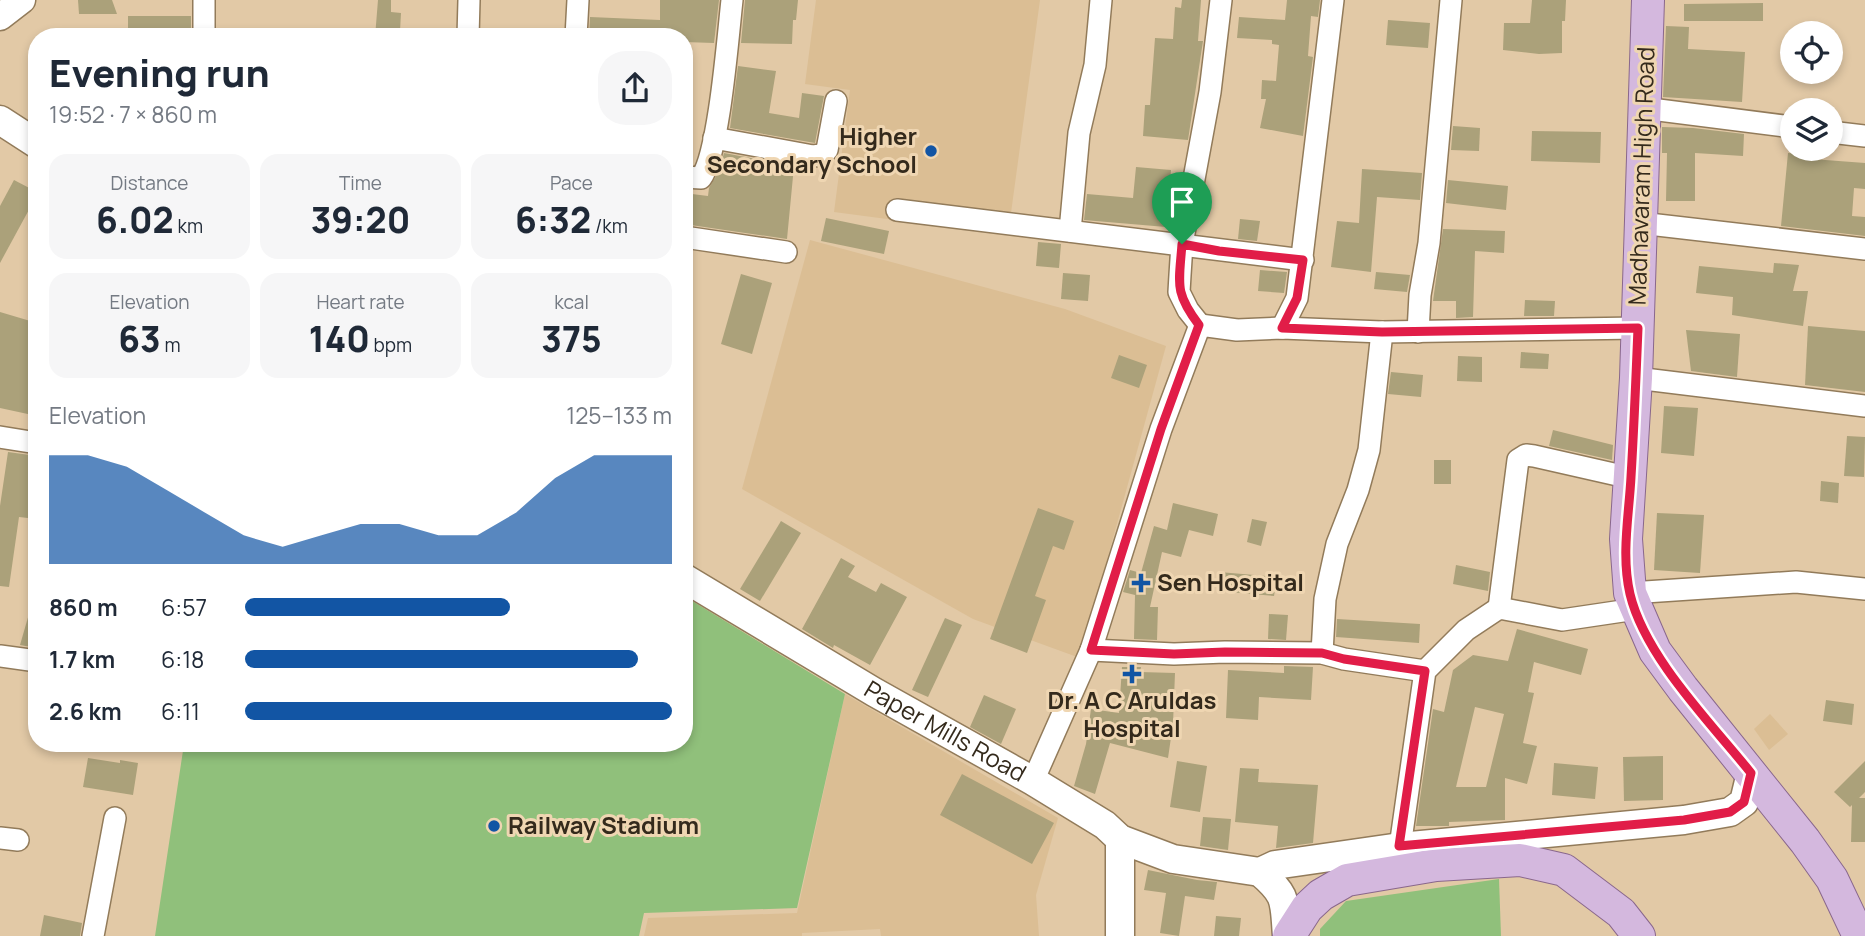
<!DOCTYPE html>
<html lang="en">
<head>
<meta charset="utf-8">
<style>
	:root { --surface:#fff; --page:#f6f6f7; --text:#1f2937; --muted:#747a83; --accent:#1255a4 }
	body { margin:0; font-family:Manrope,sans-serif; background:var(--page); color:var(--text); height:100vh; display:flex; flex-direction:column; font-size:26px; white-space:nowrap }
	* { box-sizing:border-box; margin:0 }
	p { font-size:23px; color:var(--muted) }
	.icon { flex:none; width:38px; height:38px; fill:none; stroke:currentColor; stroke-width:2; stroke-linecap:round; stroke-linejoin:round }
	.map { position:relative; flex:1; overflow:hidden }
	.sheet { position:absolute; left:28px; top:28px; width:665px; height:724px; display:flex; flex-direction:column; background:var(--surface); border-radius:28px; box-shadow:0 4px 10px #0003 }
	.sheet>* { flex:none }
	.fabs { position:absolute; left:1780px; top:21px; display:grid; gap:14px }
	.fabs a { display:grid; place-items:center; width:63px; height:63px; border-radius:50%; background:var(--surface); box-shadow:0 4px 10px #0003; font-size:35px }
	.pin { position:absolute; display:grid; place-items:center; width:60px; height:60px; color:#fff; margin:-72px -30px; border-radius:50% 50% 50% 0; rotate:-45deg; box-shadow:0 0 7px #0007 }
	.pin .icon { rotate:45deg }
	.round { display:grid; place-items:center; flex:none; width:74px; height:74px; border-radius:28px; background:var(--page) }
	.overview { display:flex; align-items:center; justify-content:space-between; height:119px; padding:0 21px }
	h1 { font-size:38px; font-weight:800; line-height:52px }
	.metrics { display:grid; grid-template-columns:repeat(3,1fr); gap:10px; height:119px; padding:7px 21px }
	.metrics div { display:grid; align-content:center; border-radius:18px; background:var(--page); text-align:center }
	.metrics b { font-size:35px; font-weight:800 }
	.metrics small { font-size:19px; font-weight:400 }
	.metrics p { font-size:19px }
	.chart { height:196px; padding:14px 21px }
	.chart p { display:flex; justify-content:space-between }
	.chart svg { width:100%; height:126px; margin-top:7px; fill:var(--accent); opacity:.7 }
	ul { padding:0 21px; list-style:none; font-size:23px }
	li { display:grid; grid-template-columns:112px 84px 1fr; align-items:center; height:52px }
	li i { height:18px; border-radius:9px; background:var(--accent) }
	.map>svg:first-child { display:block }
	.built { fill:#dbbe94 }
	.green { fill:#90c07b }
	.building { fill:#aba17a; fill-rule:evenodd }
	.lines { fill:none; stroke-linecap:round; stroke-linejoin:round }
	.minor-casing { stroke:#927b5a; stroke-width:24 }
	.tertiary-casing { stroke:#927b5a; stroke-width:29 }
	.secondary-casing { stroke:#927b5a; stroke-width:31 }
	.primary-casing { stroke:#89678c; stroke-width:34 }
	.minor { stroke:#fff; stroke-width:21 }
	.tertiary { stroke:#fff; stroke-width:26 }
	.secondary { stroke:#fff; stroke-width:28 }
	.primary { stroke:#d4b8de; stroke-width:32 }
	.route-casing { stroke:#fff; stroke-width:14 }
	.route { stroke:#e11d48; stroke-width:9 }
	.poi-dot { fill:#1255a4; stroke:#efd6b2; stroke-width:2.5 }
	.labels { text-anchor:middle; stroke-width:6; stroke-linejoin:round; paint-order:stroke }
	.poi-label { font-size:24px; font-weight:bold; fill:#342a1c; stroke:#efd6b2; text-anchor:start }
	.street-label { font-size:24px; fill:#342a1c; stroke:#efd6b2 }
</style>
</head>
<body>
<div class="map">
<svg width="1865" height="936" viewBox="0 0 1865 936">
	<rect width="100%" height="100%" fill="#e2c9a6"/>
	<!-- built -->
	<g class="built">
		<polygon points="816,0 1040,0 1008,235 834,212 850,90 805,84"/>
		<polygon points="810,240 1065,309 1166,346 1080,658 973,619 742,489"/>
		<polygon points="845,694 1058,818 1036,895 1039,936 881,936 880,929 802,933 802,936 644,936 648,918 797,913"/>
		<polygon points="1770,714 1788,734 1769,750 1754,729"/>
	</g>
	<!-- green -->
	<g class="green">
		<polygon points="684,596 845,694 797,908 644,913 639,936 155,936 184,744 684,744"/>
		<polygon points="1499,879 1501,936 1320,936 1320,929 1346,901"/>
	</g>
	<!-- building -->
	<g class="building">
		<polygon points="78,0 112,0 117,14 79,14"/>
		<polygon points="378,0 391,0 391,12 401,13 400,31 390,30 389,37 375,37"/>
		<polygon points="660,0 719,0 714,43 684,42 684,37 589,37 590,17 660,20"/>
		<polygon points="745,0 798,0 796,20 793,20 792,44 741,43"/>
		<polygon points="1182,0 1201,0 1198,41 1203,41 1188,140 1143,136 1145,105 1150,105 1155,38 1173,39 1175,7 1181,8"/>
		<polygon points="1287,0 1320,0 1318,17 1311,16 1308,56 1313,57 1303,136 1260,128 1266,99 1261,99 1262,80 1276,81 1279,45 1272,44 1272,40 1237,38 1239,17 1285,20"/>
		<polygon points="1532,0 1566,0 1565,21 1562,21 1562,53 1539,54 1503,50 1504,23 1530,23"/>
		<polygon points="1763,3 1763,21 1684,21 1684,4"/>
		<polygon points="128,16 191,16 191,37 128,36"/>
		<polygon points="1388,20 1430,23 1428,48 1386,45"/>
		<polygon points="1666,26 1689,27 1688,49 1745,52 1742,102 1663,97"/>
		<polygon points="738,66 776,71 769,113 799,118 802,93 824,96 815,143 730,128"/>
		<polygon points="1453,126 1480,128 1479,151 1451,150"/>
		<polygon points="1662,127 1693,128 1744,134 1743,156 1695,153 1695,201 1666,201 1667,153 1662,153"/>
		<polygon points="1532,131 1601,132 1600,163 1531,161"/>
		<polygon points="724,153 794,166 787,239 684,224 684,193 708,196 709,188 719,171"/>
		<polygon points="1788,153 1812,155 1812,159 1865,163 1865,189 1854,188 1852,216 1865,217 1865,236 1781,226"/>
		<polygon points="1136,167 1171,170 1166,227 1084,220 1087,194 1133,198"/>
		<polygon points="1362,169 1422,173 1420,200 1377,197 1371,272 1331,267 1337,221 1359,223"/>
		<polygon points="14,180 37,192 37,195 0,263 0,206"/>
		<polygon points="1448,180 1508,186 1506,210 1446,203"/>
		<polygon points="826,218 889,231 884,254 821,241"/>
		<polygon points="1240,219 1260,221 1257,241 1238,239"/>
		<polygon points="1443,229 1505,231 1504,253 1475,251 1473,317 1456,318 1456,301 1433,301"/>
		<polygon points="1038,242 1061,244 1059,268 1036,266"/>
		<polygon points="1774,263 1799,265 1793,291 1808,291 1803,326 1732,315 1733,297 1696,293 1699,266 1773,273"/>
		<polygon points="1260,270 1287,272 1284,293 1258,291"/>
		<polygon points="1376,272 1410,275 1407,292 1374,289"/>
		<polygon points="1063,273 1090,275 1088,301 1061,299"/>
		<polygon points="741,274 772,283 752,354 721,344"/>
		<polygon points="1525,300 1555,301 1554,316 1524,316"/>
		<polygon points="0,312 37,323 37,342 29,365 37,367 30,395 37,397 37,416 0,408"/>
		<polygon points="1808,326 1865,331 1865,392 1805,385"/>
		<polygon points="1686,330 1740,334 1737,377 1691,371"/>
		<polygon points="1521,352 1549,354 1548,369 1520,368"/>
		<polygon points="1119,355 1147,365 1139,388 1111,378"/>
		<polygon points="1458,356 1482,357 1482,382 1457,381"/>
		<polygon points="1391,372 1423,375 1421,397 1388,394"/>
		<polygon points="1664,406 1698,408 1694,456 1661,453"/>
		<polygon points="1553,430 1613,445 1612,460 1549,446"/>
		<polygon points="1847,436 1865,437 1864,477 1844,476"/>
		<polygon points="8,452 37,456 37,519 19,517 9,587 0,586 0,506"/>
		<rect x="1434" y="460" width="17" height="24"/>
		<polygon points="1821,481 1839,483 1838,503 1820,501"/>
		<polygon points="1173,503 1218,514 1213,536 1189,530 1181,557 1162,552 1150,607 1158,607 1157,640 1134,639 1135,595 1123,592 1130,570 1141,573 1154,526 1167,530"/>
		<polygon points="1038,508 1074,521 1064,550 1053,546 1035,596 1046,600 1027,653 990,639"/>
		<polygon points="1657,513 1704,515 1700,573 1654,570"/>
		<polygon points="1252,519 1267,522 1261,546 1247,542"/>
		<polygon points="781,521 801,533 760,601 740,589"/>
		<polygon points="841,558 855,566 848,577 876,592 881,583 907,597 870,665 834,645 833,648 802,629"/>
		<polygon points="1456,565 1490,572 1488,591 1453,584"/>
		<polygon points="1219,572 1277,577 1274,596 1217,591"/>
		<polygon points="33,600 37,601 37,648 20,645"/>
		<polygon points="1269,614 1288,615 1286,640 1268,639"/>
		<polygon points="945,618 962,625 928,697 912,690"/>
		<polygon points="1337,619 1420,624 1419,643 1336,637"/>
		<path d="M 1517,629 L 1588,649 L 1581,675 L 1534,662 L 1528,692 L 1534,693 L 1523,743 L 1537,746 L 1527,784 L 1505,778 L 1505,820 L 1449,822 L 1449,826 L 1416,826 L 1433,709 L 1444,712 L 1453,670 L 1473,655 L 1508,661 ZM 1475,707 L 1504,714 L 1486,787 L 1456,787 Z"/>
		<polygon points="1284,666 1313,667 1311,700 1259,697 1258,720 1226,718 1228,670 1284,673"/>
		<polygon points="1122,667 1141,667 1140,672 1175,673 1173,724 1168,758 1110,743 1095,794 1074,786 1086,744 1091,709 1119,713"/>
		<polygon points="984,695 1016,709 1001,744 970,727"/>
		<polygon points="1826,700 1854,704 1852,725 1823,721"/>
		<polygon points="1663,756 1663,800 1624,801 1623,757"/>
		<polygon points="88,758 120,763 120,760 138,763 133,795 83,787"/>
		<polygon points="1177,761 1207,766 1200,812 1170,807"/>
		<polygon points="1865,761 1865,792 1859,798 1865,798 1865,842 1851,842 1852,805 1850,807 1834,792"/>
		<polygon points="1554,763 1598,767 1595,799 1552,795"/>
		<polygon points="1240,768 1259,769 1258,782 1318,785 1313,843 1276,848 1278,826 1235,822"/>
		<polygon points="962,774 1054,823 1032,864 940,815"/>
		<polygon points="1203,817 1231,819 1228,850 1200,846"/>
		<polygon points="1148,870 1197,880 1217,882 1214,900 1185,896 1179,936 1160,933 1166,893 1144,890"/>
		<polygon points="44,915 82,923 80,936 40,936"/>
		<polygon points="1216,916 1241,918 1239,936 1214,936"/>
	</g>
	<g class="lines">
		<defs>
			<g id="minor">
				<polyline points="204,37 204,0"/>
				<polyline points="468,37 469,0"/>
				<polyline points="576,37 578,0"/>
				<polyline points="1643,108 1792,127"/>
				<polyline points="1830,132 1865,136"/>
				<polyline points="714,138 813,156 821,155 827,150 836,101"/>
				<path d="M 684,177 L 701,178 C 719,154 728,36 732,0"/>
				<polyline points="897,210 1303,260"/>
				<polyline points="1640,223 1865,249"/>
				<polyline points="1070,231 1079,133 1095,65 1101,0"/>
				<polyline points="684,237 786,252"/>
				<polyline points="1200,325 1188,310 1179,292 1180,275 1182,244 1210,92 1221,0"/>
				<polyline points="1282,328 1297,298 1333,0"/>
				<polyline points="1418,332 1420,295 1429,243 1451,0"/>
				<polyline points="1636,378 1865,406"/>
				<polyline points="0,437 37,443"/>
				<polyline points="1630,593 1796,582 1865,589"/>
				<polyline points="1499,608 1518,460 1526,455 1534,456 1631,478"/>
				<polyline points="1091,650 1174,654 1225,652 1322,653 1344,659 1425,671"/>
				<polyline points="1322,653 1325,599 1337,544 1358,490 1369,450 1382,332"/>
				<polyline points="0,656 37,661"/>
				<polyline points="1033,781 1091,650 1161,429 1200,325 1237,330 1282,328 1382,332 1638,328"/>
				<polyline points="0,838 18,840"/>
				<polyline points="1400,847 1425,671 1466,630 1499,608 1562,620 1636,609"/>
				<polyline points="93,936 115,818"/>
			</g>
			<polyline id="tertiary" points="0,17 22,0"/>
			<g id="secondary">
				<polyline points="0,120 37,144"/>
				<path id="s1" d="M 684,578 L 874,692 L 1033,781 L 1105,825 L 1120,839 L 1173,859 L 1260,872 L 1275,865 L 1400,847 L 1684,820 L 1730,812 L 1744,802 L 1751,773"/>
				<path d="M 1260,872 C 1288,896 1284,901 1287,936"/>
				<polyline points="1120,936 1120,839"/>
			</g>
			<g id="primary">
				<polyline points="1648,0 1636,378 1626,539 1630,593 1655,651 1683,689 1805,841 1832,879 1859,936"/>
				<polyline points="1289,936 1307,908 1321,895 1347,880 1436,865 1520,860 1564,870 1621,913 1639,936"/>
			</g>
		</defs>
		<!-- minor casing -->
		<use href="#minor" class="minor-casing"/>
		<!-- tertiary casing -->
		<use href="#tertiary" class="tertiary-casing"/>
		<!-- secondary casing -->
		<use href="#secondary" class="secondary-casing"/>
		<!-- primary casing -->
		<use href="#primary" class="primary-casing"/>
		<!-- minor -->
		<use href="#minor" class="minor"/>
		<!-- tertiary -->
		<use href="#tertiary" class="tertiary"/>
		<!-- secondary -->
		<use href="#secondary" class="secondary"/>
		<!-- primary -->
		<use href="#primary" class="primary"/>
	</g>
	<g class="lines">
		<defs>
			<path id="route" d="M 1182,244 L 1219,251 L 1303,260 L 1297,298 L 1282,328 L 1382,332 L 1638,328 C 1636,378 1634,427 1631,477 C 1629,515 1621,555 1630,594 C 1645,657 1711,723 1751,773 L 1744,802 L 1730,812 L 1684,820 L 1399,846 L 1425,671 L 1344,659 L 1322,653 L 1225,652 L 1174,654 L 1091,650 L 1161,429 L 1199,325 C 1174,292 1179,284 1182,244 Z"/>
		</defs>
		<!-- route casing -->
		<use href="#route" class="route-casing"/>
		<!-- route -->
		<use href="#route" class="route"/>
	</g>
	<!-- markers -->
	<g class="poi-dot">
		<circle cx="931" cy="151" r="7"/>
		<path d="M1137.5 572.5h7v7h7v7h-7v7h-7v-7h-7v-7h7z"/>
		<path d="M1128.5 663.5h7v7h7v7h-7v7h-7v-7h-7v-7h7z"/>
		<circle cx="494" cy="826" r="7"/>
	</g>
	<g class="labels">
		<!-- poi labels -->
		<g class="poi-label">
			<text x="917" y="145" text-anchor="end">Higher<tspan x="917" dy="28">Secondary School</tspan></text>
			<text x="1157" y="591">Sen Hospital</text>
			<text x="1132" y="709" text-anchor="middle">Dr. A C Aruldas<tspan x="1132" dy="28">Hospital</tspan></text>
			<text x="508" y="834">Railway Stadium</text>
		</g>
		<!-- street labels -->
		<g class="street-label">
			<text transform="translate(1642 176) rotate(-88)" y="8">Madhavaram High Road</text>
			<text dy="8" stroke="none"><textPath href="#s1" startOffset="303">Paper Mills Road</textPath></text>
		</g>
	</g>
</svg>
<div class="fabs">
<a><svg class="icon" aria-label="locate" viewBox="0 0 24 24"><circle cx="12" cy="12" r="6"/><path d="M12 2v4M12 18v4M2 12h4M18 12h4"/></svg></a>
<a><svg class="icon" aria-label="layers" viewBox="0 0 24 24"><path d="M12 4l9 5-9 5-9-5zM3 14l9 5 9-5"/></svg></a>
</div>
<div class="pin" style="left:1182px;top:244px;background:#1e9e55"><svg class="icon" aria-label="arrive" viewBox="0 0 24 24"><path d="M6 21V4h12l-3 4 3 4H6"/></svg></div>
<section class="sheet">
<div class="overview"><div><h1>Evening run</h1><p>19:52 · 7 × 860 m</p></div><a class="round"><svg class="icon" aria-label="share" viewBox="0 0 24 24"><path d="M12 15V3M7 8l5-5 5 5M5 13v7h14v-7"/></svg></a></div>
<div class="metrics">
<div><p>Distance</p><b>6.02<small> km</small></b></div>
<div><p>Time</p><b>39:20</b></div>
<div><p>Pace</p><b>6:32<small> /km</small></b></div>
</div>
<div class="metrics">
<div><p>Elevation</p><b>63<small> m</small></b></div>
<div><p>Heart rate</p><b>140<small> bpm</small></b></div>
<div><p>kcal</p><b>375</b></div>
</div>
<div class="chart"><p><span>Elevation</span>125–133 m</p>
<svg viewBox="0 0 160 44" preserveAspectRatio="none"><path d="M0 44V6L10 6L20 10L30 18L40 26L50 34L60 38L70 34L80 30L90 30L100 34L110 34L120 26L130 14L140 6L150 6L160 6V44z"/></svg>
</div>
<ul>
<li><b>860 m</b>6:57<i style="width:62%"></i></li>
<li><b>1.7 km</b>6:18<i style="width:92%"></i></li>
<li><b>2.6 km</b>6:11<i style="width:100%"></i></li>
</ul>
</section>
</div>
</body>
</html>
